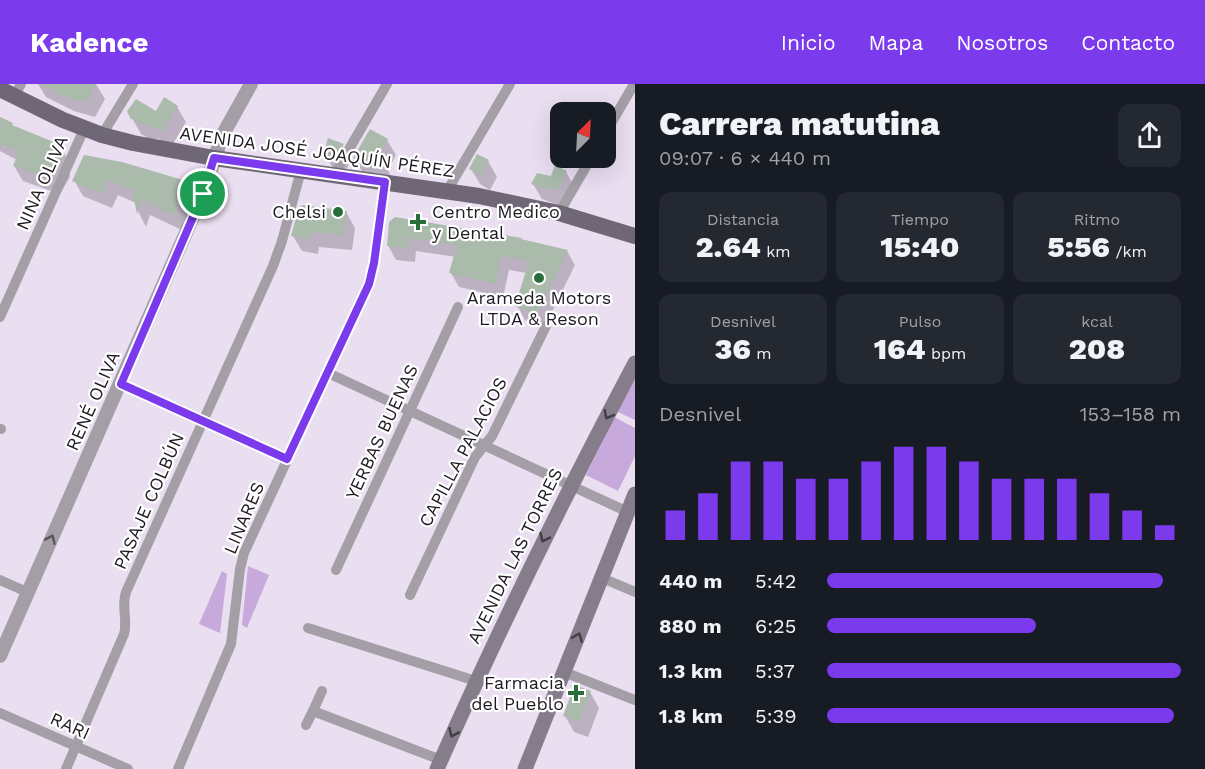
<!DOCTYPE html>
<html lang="es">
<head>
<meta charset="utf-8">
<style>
	:root { --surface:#171b24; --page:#242831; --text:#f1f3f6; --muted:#9ea1a6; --accent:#7c3aed }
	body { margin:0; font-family:"Work Sans",sans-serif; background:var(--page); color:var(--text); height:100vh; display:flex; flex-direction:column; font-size:22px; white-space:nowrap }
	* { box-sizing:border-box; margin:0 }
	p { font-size:20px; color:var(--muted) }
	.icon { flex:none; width:33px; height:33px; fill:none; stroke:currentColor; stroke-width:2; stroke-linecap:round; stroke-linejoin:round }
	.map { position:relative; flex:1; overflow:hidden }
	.details { display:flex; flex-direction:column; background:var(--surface); width:570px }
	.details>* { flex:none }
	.needle { width:39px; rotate:24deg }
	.tools { position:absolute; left:550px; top:18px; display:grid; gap:12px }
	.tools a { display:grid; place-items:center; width:66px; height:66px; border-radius:12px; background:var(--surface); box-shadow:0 6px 24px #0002; font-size:30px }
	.pin { position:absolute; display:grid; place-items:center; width:51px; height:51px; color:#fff; margin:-26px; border:3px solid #fff; border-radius:50%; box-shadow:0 2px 6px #0007 }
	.round { display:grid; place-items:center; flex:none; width:63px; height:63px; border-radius:12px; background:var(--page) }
	.overview { display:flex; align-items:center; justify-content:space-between; height:102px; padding:0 24px }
	h1 { font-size:33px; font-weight:800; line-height:45px }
	.stats { display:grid; grid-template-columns:repeat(3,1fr); gap:9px; height:102px; padding:6px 24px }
	.stats div { display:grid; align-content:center; border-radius:12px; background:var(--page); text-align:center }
	.stats b { font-size:30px; font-weight:800 }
	.stats small { font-size:16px; font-weight:400 }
	.stats p { font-size:16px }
	.chart { height:168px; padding:12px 24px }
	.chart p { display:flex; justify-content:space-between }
	.chart svg { width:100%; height:108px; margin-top:6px; stroke:var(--accent); stroke-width:6 }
	ul { padding:0 24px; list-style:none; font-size:20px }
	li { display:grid; grid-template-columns:96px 72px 1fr; align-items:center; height:45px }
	li i { height:15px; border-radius:8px; background:var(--accent) }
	header { display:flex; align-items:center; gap:36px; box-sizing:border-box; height:84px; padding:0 30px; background:var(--accent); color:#fff }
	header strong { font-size:28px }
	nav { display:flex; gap:33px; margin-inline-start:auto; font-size:21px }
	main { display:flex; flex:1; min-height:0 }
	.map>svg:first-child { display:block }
	.green { fill:#c8a9dc }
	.shadow { fill:#0003 }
	.building { fill:#aabbac }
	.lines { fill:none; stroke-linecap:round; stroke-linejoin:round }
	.minor { stroke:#a49fa7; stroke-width:10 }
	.tertiary { stroke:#a49fa7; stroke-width:14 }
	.secondary { stroke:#857e8a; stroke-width:15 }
	.primary { stroke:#6f6775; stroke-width:16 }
	.oneway { stroke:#423d46 }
	.oneway2 { stroke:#5a565d }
	.route-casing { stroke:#fff; stroke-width:12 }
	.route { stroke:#7c3aed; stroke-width:8 }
	.poi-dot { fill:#286e3a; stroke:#fff; stroke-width:2 }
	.labels { text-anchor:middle; stroke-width:4.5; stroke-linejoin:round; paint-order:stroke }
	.street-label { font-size:18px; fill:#1e1a21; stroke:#fff }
	.poi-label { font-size:18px; fill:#1e1a21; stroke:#fff; text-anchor:end }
</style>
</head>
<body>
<header>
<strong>Kadence</strong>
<nav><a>Inicio</a><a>Mapa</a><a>Nosotros</a><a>Contacto</a></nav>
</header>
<main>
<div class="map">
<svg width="635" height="685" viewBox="0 0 635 685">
	<rect width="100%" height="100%" fill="#eadef1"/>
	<!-- green -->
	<g class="green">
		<polygon points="635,292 635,336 616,327"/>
		<polygon points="614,333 635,344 635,372 618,407 586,391"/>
		<polygon points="248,482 269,491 247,544 242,541"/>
		<polygon points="222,487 227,490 220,549 199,540"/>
	</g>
	<!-- shadow -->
	<g class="shadow">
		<polygon points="38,0 96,0 105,15 95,33 74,27 46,13"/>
		<polygon points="177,23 186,38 171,63 157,54 155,58 141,50 132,34"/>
		<polygon points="0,35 13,43 60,62 69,78 70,93 60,110 23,97 14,82 17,76 0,67"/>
		<polygon points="387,56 396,71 388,86 390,91 388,98 363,89 354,74"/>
		<polygon points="342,61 351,76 346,86 334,86 325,71"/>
		<polygon points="85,72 182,98 191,114 193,123 182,146 150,131 146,143 139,129 136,119 118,111 112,124 83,112 74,96"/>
		<polygon points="488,77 497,93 490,106 480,100 471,85"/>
		<polygon points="566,88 575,104 558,121 542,115 533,100"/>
		<polygon points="346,128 355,144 352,166 319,163 318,170 302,167 293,152"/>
		<polygon points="390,139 567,167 575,181 544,244 525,236 517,221 527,189 509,186 503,213 459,203 451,189 456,173 416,167 415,178 396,176 388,161"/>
		<polygon points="590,608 599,624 588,653 574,648 565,632"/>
	</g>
	<!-- building -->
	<g class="building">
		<polygon points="40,0 96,0 86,18 63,12"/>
		<polygon points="164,13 178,22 162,48 148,40 146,43 130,34 127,27 136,15 156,27"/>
		<polygon points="0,33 13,39 12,41 61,61 62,77 51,95 13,82 19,67 3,60 0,65"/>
		<polygon points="370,45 388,55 378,73 382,74 379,83 353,74"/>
		<polygon points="328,54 344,60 337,70 333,72 323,71"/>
		<polygon points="477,70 489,76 481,91 469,85"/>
		<polygon points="84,71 122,78 183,96 184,106 173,131 142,116 137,130 132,106 109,96 103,110 72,97"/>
		<polygon points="555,81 567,87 559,104 548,106 531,100 537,89 551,92"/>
		<polygon points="303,121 347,127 344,151 311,148 310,155 291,152 299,123"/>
		<polygon points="395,133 522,154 521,155 568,166 536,231 515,222 529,177 501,172 496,200 449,189 457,161 409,154 407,164 387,162 389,138"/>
		<polygon points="580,603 591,607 579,638 563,632 573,605"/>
	</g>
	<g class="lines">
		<!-- minor -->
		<g class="minor">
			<polyline points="14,12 21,0"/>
			<polyline points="606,48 634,0"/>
			<polyline points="102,51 133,0"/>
			<polyline points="334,91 387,0"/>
			<polyline points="447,107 510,0"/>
			<polyline points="559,129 591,74"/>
			<polyline points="0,233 84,45"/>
			<polyline points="328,289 628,428"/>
			<polyline points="121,300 287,375"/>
			<polyline points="0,345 1,345"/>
			<polyline points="336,486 458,223"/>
			<polyline points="602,494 635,508"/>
			<polyline points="0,496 27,508"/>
			<polyline points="410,511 475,373 492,352 546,242"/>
			<polyline points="308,544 476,597"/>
			<polyline points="564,588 635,616"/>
			<polyline points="322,607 313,627 441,676"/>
			<polyline points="0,629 128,685"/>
			<polyline points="306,641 313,627"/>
			<path d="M 66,685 L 124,550 C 128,536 121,523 126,508 L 273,182 L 282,157 L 301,86"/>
			<polyline points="178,685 231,560 240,485 244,469 369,199 374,179 385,98"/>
		</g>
		<!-- tertiary -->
		<polyline class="tertiary" points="0,572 203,110 222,52 251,0"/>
		<!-- secondary -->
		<g class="secondary">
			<path d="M 437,685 C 498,547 564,413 635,279"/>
			<polyline points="525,685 635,410"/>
		</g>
		<!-- primary -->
		<polyline class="primary" points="0,5 63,36 102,51 133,59 214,74 479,112 559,129 635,152"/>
	</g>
	<!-- one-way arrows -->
	<defs><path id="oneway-chevron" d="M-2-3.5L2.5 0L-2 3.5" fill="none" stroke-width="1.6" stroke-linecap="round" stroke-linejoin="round" transform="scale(1.5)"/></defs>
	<g class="oneway">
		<use href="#oneway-chevron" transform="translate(608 331) rotate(118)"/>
		<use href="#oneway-chevron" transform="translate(544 454) rotate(116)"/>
		<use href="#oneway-chevron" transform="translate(578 553) rotate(-68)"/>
		<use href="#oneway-chevron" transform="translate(453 649) rotate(114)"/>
	</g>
	<use class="oneway2" href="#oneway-chevron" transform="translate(51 455) rotate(-66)"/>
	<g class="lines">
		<defs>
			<polygon id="route" points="214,74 385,98 374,179 369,200 287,375 121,300 203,110"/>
		</defs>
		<!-- route casing -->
		<use href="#route" class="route-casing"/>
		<!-- route -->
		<use href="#route" class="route"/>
	</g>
	<!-- markers -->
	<g class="poi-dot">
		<circle cx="338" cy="128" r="6"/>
		<path d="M415 129h6v6h6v6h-6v6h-6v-6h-6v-6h6z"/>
		<circle cx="539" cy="194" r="6"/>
		<path d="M573 600h6v6h6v6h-6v6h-6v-6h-6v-6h6z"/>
	</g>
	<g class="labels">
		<!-- street labels -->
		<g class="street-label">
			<text transform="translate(317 68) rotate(8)" y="6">AVENIDA JOSÉ JOAQUÍN PÉREZ</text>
			<text transform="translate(42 99) rotate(-66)" y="6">NINA OLIVA</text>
			<text transform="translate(93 317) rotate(-66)" y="6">RENÉ OLIVA</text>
			<text transform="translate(382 348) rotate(-65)" y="6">YERBAS BUENAS</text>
			<text transform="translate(463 368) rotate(-62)" y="6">CAPILLA PALACIOS</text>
			<text transform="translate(149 417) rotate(-66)" y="6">PASAJE COLBÚN</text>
			<text transform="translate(244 434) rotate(-67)" y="6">LINARES</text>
			<text transform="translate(515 472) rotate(-64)" y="6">AVENIDA LAS TORRES</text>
			<text transform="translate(70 642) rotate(24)" y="6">RARI</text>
		</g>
		<!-- poi labels -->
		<g class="poi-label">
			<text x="326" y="134">Chelsi</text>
			<text x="432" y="134" text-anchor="start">Centro Medico<tspan x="432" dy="21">y Dental</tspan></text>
			<text x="539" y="220" text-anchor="middle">Arameda Motors<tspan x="539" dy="21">LTDA &amp; Reson</tspan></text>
			<text x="564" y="605">Farmacia<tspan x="564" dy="21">del Pueblo</tspan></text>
		</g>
	</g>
</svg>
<div class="tools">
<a><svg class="needle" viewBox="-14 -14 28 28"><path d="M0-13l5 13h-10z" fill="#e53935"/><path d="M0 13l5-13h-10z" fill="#9ea1a6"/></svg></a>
</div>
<div class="pin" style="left:203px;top:110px;background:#1e9e55"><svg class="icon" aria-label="arrive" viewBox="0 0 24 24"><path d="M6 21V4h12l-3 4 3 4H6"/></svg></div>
</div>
<section class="details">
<div class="overview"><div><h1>Carrera matutina</h1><p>09:07 · 6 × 440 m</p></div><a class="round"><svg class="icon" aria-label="share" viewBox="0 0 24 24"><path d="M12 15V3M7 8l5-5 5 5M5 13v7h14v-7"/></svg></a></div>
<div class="stats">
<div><p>Distancia</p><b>2.64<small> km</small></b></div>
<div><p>Tiempo</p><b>15:40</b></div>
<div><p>Ritmo</p><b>5:56<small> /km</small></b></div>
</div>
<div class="stats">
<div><p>Desnivel</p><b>36<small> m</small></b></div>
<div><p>Pulso</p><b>164<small> bpm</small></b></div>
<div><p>kcal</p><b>208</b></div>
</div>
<div class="chart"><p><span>Desnivel</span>153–158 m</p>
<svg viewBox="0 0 160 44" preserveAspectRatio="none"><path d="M5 44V32M15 44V25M25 44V12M35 44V12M45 44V19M55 44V19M65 44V12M75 44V6M85 44V6M95 44V12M105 44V19M115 44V19M125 44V19M135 44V25M145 44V32M155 44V38"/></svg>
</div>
<ul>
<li><b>440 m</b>5:42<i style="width:95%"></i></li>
<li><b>880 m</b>6:25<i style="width:59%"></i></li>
<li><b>1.3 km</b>5:37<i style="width:100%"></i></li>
<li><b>1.8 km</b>5:39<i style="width:98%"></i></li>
</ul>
</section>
</main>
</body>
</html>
